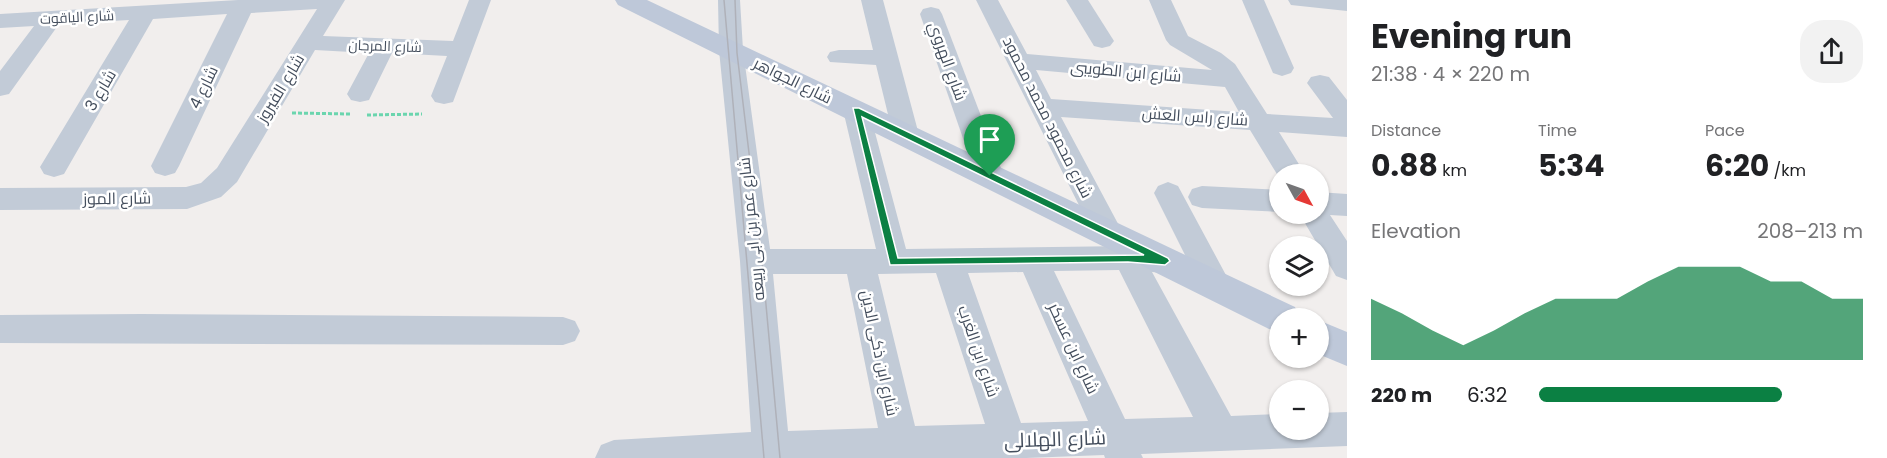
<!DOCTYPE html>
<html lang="en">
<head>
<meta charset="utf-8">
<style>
	:root { --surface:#fff; --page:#f2f2f2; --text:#202124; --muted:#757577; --accent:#0b8043 }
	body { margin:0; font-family:Poppins,Cairo,sans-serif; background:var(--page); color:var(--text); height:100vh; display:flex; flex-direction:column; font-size:22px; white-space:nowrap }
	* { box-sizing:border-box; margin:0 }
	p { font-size:20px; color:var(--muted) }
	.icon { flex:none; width:33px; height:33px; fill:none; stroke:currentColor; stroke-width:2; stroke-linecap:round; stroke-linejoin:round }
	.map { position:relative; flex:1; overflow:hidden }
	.side { display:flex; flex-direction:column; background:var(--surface); width:540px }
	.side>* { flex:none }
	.needle { width:39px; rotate:130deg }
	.fabs { position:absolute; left:1269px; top:164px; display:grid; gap:12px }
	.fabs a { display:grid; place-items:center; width:60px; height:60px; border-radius:50%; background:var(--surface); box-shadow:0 2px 4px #0004; font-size:30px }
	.pin { position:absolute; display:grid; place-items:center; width:51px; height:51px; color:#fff; margin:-62px -26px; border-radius:50% 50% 50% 0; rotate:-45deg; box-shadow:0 0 6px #0007 }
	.pin .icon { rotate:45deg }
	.round { display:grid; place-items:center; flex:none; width:63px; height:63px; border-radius:24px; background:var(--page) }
	.overview { display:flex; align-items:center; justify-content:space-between; height:102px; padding:0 24px }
	h1 { font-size:33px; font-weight:700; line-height:45px }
	.metrics { display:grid; grid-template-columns:repeat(3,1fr); gap:9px; height:102px; padding:6px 24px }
	.metrics div { display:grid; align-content:center }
	.metrics b { font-size:30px; font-weight:700 }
	.metrics small { font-size:16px; font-weight:400 }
	.metrics p { font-size:16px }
	.chart { height:168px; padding:12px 24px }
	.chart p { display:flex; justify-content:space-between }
	.chart svg { width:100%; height:108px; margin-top:6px; fill:var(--accent); opacity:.7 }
	ul { padding:0 24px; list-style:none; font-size:20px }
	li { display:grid; grid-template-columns:96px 72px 1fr; align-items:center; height:45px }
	li i { height:15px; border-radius:8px; background:var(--accent) }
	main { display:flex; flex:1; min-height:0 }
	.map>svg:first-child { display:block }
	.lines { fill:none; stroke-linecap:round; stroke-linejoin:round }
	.path { stroke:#6bd5ae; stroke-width:3; stroke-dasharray:4 2; stroke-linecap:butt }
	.minor { fill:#c2cbd7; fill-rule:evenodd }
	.secondary { fill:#bec8d9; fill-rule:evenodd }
	.tram { stroke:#afb1b9; stroke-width:1.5 }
	.route { fill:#0b8043; stroke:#fff; stroke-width:1.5; fill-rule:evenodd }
	.labels { text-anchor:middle; stroke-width:5; stroke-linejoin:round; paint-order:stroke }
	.far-street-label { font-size:14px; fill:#444e5d; stroke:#fff }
	.street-label { font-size:16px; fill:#444e5d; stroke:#fff }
	.near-street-label { font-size:20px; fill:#444e5d; stroke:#fff }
</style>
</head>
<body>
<main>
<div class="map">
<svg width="1347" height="458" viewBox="0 0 1347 458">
	<rect width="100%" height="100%" fill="#f1eeed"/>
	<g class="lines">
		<!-- path -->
		<g class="path">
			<polyline points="292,113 351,114"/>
			<polyline points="367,115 422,114"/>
		</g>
		<!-- minor -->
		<g class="minor">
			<polygon points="238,0 345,0 323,36 453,41 469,0 491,0 453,102 444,104 435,102 431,96 447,56 392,53 369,100 360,102 351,100 347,94 369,53 315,50 237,182 221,197 187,209 0,210 0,188 186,187 201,183 217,168 317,9 251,13 179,166 175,173 165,176 155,173 151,166 227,14 153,19 64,174 54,177 44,174 40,167 129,20 59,24 9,94 0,96 0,71 34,26 0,28 0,14"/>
			<path d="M 718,0 L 740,0 L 743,50 L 770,249 L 876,249 L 843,110 L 847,104 L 856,101 L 865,104 L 869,110 L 906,249 L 1128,246 L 1165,249 L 1176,252 L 1181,261 L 1176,270 L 1165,273 L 1152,272 L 1231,416 L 1280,414 L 1280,429 L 1318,429 L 1318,413 L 1347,412 L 1347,446 L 1141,454 L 1143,458 L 1105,458 L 1104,455 L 1026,458 L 595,458 L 601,445 L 614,440 L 751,432 L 740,261 L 719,50 ZM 1119,270 L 1193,417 L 1125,419 L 1054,271 ZM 1023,272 L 1088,421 L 1021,423 L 968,273 ZM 936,273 L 985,424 L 915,426 L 878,274 ZM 773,274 L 847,274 L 878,428 L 788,431 Z"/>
			<polygon points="861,0 883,0 919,135 915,141 906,144 897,141 893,135 876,65 830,62 827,57 830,52 839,50 873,50"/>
			<path d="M 976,0 L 998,0 L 1027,54 L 1212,70 L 1170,45 L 1166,40 L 1149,0 L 1171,0 L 1188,36 L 1221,53 L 1235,64 L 1267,114 L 1333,118 L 1307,83 L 1311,77 L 1320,75 L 1329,77 L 1347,100 L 1347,137 L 1279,132 L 1305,174 L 1280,174 L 1280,179 L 1250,130 L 1061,117 L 1123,233 L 1119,241 L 1108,245 L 1097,241 ZM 1036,70 L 1225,87 L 1239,112 L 1051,99 Z"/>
			<polygon points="1066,0 1088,0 1114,41 1110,46 1102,48 1094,46"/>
			<polygon points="1242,0 1264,0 1294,68 1291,73 1282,76 1273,73"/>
			<polygon points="1288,0 1347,0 1347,11 1291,5"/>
			<polygon points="931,7 939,9 942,14 1004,176 1000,183 990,186 980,183 976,176 920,14 923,9"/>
			<polygon points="1168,182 1178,186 1227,277 1232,286 1227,295 1216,299 1205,295 1154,193 1158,186"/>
			<polygon points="1202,186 1280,190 1280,212 1202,208 1192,205 1188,197 1192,189"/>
			<polygon points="1318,192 1347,194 1347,216 1330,215 1347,241 1347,280 1336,276 1299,213 1318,213"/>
			<polygon points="141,314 563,317 575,321 580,331 575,341 563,345 0,343 0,315"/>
		</g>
		<!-- secondary -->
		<g class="secondary">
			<polygon points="615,0 647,0 1295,307 1300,318 1280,318 1280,332 1269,329 618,5"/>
			<polygon points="1318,320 1347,332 1347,366 1318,354"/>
		</g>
		<!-- tram -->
		<g class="tram">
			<polyline points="724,0 764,458"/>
			<polyline points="735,0 737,53 762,261 780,458"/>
		</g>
	</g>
	<!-- route -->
	<path class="route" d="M 853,108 L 859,108 L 1168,258 L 1170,261 L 1165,265 L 1128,262 L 890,265 ZM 862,117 L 1144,255 L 898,258 Z"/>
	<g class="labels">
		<!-- far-street labels -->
		<g class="far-street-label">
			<text transform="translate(77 17) rotate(-3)" y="5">شارع الياقوت</text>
			<text transform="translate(385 46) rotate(2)" y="5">شارع المرجان</text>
		</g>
		<!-- street labels -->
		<g class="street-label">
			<text transform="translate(948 61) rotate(70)" y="6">شارع الهروي</text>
			<text transform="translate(1126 71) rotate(5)" y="6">شارع ابن الطويبى</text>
			<text transform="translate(793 80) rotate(26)" y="6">شارع الجواهر</text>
			<text transform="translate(203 87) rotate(-64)" y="6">شارع 4</text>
			<text transform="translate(280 88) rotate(-59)" y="6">شارع الفيروز</text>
			<text transform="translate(100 90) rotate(-59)" y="6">شارع 3</text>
			<text transform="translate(1195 116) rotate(4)" y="6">شارع راس العش</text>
			<text transform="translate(1048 117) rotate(63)" y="6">شارع محمود محمد محمود</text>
			<text transform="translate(117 198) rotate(-1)" y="6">شارع الموز</text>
			<text transform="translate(751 229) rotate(-96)" y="6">شارع عمر بن ابى ربيعه</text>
			<text transform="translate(1074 348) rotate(65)" y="6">شارع ابن عسكر</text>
			<text transform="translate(979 351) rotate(71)" y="6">شارع ابن الغرب</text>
			<text transform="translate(880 353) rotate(78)" y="6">شارع ابن ذكى الدين</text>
		</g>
		<!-- near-street labels -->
		<g class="near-street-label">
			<text transform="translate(1055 439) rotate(-2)" y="7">شارع الهلالى</text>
		</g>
	</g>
</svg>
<div class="fabs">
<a><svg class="needle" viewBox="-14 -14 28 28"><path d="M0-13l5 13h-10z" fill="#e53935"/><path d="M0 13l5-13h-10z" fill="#757577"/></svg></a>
<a><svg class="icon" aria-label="layers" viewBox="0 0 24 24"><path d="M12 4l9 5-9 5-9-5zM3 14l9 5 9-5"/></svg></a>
<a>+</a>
<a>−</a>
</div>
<div class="pin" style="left:990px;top:176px;background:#1e9e55"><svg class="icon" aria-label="arrive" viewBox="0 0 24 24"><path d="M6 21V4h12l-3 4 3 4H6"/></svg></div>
</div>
<section class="side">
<div class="overview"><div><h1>Evening run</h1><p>21:38 · 4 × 220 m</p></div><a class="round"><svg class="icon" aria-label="share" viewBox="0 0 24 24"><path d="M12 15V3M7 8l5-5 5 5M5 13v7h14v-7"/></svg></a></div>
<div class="metrics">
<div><p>Distance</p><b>0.88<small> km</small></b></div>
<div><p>Time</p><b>5:34</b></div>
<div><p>Pace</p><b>6:20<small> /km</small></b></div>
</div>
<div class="chart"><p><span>Elevation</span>208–213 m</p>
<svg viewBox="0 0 160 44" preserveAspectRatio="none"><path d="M0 44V19L10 25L20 32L30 38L40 32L50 25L60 19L70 19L80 19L90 12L100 6L110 6L120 6L130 12L140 12L150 19L160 19V44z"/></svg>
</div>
<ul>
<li><b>220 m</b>6:32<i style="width:75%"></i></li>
</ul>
</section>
</main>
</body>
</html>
